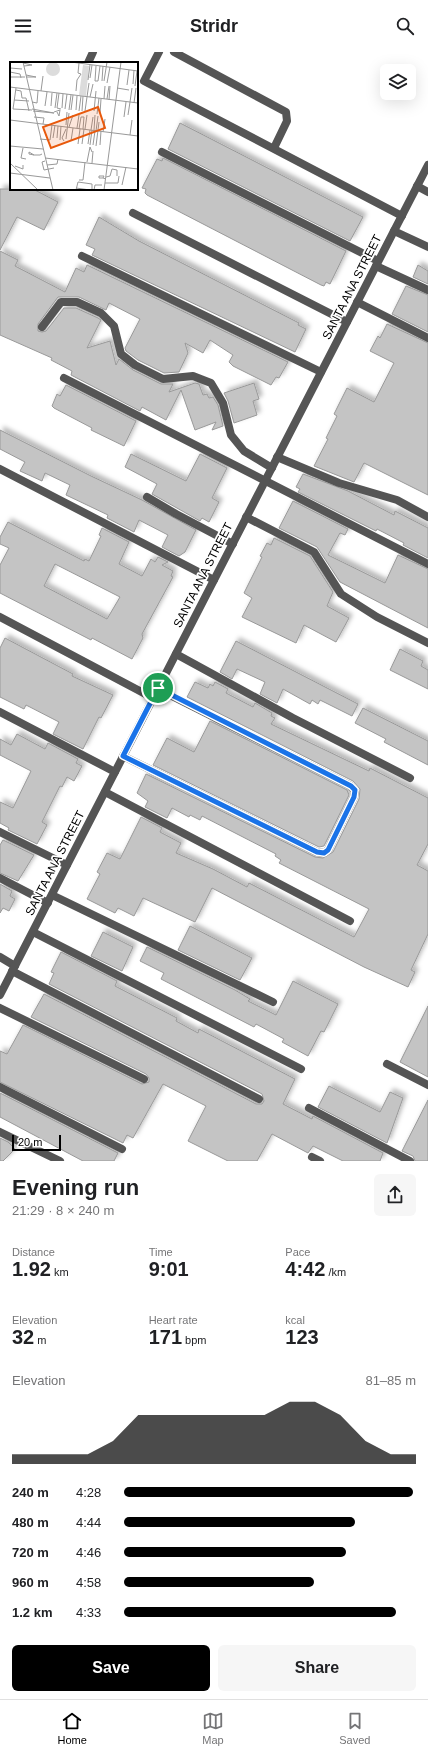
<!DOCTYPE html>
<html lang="en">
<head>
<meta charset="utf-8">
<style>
	:root { --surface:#fff; --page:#f6f6f6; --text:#202124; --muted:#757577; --line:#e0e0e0; --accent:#000 }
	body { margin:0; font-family:Arial,sans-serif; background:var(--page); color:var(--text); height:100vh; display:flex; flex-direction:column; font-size:15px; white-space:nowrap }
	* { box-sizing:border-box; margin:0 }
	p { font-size:13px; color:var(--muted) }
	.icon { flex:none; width:22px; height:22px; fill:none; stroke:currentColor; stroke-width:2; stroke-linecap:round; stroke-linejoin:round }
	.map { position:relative; height:1109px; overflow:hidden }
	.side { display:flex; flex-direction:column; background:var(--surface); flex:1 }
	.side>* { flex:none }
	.controls { position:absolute; left:380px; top:12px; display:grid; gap:8px }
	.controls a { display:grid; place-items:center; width:36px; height:36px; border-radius:6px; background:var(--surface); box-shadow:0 4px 16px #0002; font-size:20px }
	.scale { position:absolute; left:12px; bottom:10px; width:49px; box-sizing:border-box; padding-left:4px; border:2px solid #000; border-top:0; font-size:11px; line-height:14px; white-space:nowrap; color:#000; -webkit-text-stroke:3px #fff; paint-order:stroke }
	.pin { position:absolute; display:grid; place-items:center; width:34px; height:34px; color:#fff; margin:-17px; border:2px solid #fff; border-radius:50%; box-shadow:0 1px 4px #0007 }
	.round { display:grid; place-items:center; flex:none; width:42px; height:42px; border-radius:6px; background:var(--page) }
	.overview { display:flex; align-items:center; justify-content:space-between; height:68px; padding:0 12px }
	h1 { font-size:22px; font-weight:700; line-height:30px }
	.metrics { display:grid; grid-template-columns:repeat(3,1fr); gap:6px; height:68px; padding:4px 12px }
	.metrics div { display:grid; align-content:center }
	.metrics b { font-size:20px; font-weight:700 }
	.metrics small { font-size:11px; font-weight:400 }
	.metrics p { font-size:11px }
	.chart { height:112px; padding:8px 12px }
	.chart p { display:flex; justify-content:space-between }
	.chart svg { width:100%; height:72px; margin-top:4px; fill:var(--accent); opacity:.7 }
	.primary-button { display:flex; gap:8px; margin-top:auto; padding:8px 12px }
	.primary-button a { flex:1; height:46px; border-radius:6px; background:var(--accent); color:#fff; font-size:16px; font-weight:700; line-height:46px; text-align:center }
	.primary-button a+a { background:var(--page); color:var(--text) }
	ul { padding:0 12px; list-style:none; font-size:13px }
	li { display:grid; grid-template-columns:64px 48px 1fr; align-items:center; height:30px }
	li i { height:10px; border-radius:5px; background:var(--accent) }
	header { display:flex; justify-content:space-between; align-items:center; height:52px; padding:0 12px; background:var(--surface); font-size:18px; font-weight:700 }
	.tab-bar { display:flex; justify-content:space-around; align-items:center; height:56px; border-top:1px solid var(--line); background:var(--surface); font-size:11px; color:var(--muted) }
	.tab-bar a { display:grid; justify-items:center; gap:2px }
	.tab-bar .active { color:var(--accent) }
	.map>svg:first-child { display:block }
	.building { fill:#c4c4c4; stroke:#999; fill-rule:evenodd; filter:url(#shadow) }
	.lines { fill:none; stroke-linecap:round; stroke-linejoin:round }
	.service { stroke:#555; stroke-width:8 }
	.tertiary { stroke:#555; stroke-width:8 }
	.route-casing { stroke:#fff; stroke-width:8 }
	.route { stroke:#1a73e8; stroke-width:5 }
	.labels { text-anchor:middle; stroke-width:3.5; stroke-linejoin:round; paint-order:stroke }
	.street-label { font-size:12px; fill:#000; stroke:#fff }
	.inset-road { fill:none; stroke:#999; stroke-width:1 }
	.view { fill:#e8590c; fill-opacity:0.15; stroke:#e8590c; stroke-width:2 }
	.inset-edge { fill:none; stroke:#000; stroke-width:2 }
</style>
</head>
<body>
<header><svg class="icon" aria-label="menu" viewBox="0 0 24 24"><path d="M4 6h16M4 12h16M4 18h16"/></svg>Stridr<svg class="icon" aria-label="search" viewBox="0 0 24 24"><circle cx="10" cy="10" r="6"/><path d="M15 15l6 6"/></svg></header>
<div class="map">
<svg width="428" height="1109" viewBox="0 0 428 1109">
	<defs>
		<filter id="shadow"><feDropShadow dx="3.5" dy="-3.5" stdDeviation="2" flood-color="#0004"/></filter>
	</defs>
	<rect width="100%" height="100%" fill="#fff"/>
	<!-- building -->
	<g class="building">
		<polygon points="180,71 363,165 350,189 168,97"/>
		<polygon points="163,106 346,199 330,232 326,230 324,234 321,233 147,143 145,141 146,137 142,136 157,107 162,109"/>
		<polygon points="0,137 33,137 58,150 44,178 17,165 0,198"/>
		<polygon points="99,165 139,189 299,271 298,273 306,277 295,300 92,203 95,197 86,193"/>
		<polygon points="0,199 18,208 15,214 65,240 76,216 84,220 87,213 288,310 279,326 276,325 271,333 233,314 229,310 233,303 210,288 203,301 185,291 188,301 179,320 164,321 138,308 126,299 125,296 140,267 109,251 106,258 79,245 58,245 38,272 38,279 42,280 46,279 64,256 76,256 98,266 101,268 87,296 110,289 116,313 119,307 133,318 161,332 173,332 169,340 195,331 199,332 203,343 207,342 209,346 213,345 218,353 223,374 212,378 216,370 195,378 181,338 166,368 142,355 140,359 71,323 72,319 51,308 52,306 0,283"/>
		<polygon points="418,213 428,219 428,232 413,225"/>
		<polygon points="406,234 428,243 428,280 392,262"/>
		<polygon points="387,272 428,291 428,443 364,411 354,430 314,414 328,387 326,386 337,364 334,362 347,336 374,350 394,311 370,299 378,284 380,286"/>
		<polygon points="254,331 259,347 253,349 257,363 234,371 228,349 224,341"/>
		<polygon points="66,333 136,369 124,394 91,378 92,376 54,356 52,354 57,342 60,344"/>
		<polygon points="0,378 91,424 142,448 196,478 185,500 179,504 162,495 168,483 139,468 134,480 107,466 108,463 66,443 70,433 45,421 42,429 20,419 25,410 0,397"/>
		<polygon points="131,402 186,429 200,402 227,416 212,446 219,450 209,470 202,466 200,469 152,442 157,432 125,415"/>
		<polygon points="303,422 348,439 394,463 395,459 428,476 428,506 403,493 404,491 377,477 376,479 298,440 300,437 296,435"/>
		<polygon points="293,449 348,477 345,483 340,481 328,503 385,531 398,503 428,517 428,576 340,530 317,495 279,476"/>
		<path d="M 8,470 L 84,509 L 85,507 L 89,509 L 101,484 L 99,483 L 102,476 L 129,490 L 119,512 L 142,524 L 151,507 L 155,510 L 158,505 L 168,510 L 162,513 L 173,519 L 171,524 L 173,525 L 142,582 L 143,586 L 132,607 L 92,586 L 91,588 L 0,541 L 0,513 L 9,496 L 0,492 L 0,485 ZM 55,512 L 120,545 L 107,567 L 44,534 Z"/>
		<polygon points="274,486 310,504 333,540 327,554 349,566 336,590 304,573 296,591 242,565 252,546 244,541 262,505 260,504 267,491 271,493"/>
		<polygon points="5,586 73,622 72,624 113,643 101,666 99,665 83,697 53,682 59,670 26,653 24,657 0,645 0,596"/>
		<polygon points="236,589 358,652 352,664 320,648 318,652 312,648 310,652 283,637 277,651 260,642 265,630 237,617 232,627 220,620"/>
		<polygon points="400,597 423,609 421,614 428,618 428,637 390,618"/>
		<polygon points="195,630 208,636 210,632 213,634 215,630 228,637 226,641 253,655 255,651 272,661 271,664 275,666 271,672 369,719 370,716 428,746 428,792 417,813 428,819 428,882 411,918 415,920 408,935 364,915 212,836 195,870 143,846 134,864 118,856 115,861 87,847 100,822 97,820 107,801 120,807 141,765 162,776 160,780 181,791 176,801 213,817 247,835 249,831 354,885 369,857 279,811 281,808 275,804 276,802 202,764 200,768 190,763 189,765 172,756 167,766 145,755 148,749 137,741 146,722 315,805 323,806 333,800 359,747 360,737 353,729 187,645"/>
		<polygon points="363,656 428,689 428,713 384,690 386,687 355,671"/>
		<polygon points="210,669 347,738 349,743 324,794 319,795 153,713 167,686 194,700"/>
		<polygon points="17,682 45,697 48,691 78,707 76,711 82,714 74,729 67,725 62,735 60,734 42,770 47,773 37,792 8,778 9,776 0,771 0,750 13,756 31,719 0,703 0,687 11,693"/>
		<polygon points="3,788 34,803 18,829 0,821 0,793"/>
		<polygon points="0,832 12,839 10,844 15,847 9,859 3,856 0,861"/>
		<polygon points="190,874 252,906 240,928 178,898"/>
		<polygon points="103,880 133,895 122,919 91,904"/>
		<polygon points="147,895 235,938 250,947 248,949 276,963 293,929 338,952 324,980 321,979 308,1004 282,990 284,987 256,972 254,975 161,927 164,921 140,909"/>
		<polygon points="61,900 117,929 115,934 177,966 176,969 198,981 199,977 295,1027 283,1052 312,1067 313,1064 383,1101 380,1109 343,1109 313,1094 308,1101 272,1082 257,1109 228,1109 188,1089 206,1054 163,1032 133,1086 127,1083 123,1091 0,1030 0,999 7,1002 23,973 142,1032 149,1030 149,1026 146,1022 31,965 44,942 256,1052 262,1052 264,1049 262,1042 49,932 54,921 51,920"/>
		<polygon points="428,954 428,1025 400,1010"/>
		<polygon points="329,1034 380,1060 390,1040 403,1046 387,1091 318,1055"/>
		<polygon points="0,1041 118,1101 114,1109 83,1109 0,1065"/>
		<polygon points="428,1048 428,1109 415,1109 413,1104 402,1099"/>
		<polygon points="0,1086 8,1090 15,1097 3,1109 0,1109"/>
	</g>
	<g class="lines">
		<!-- service -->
		<g class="service">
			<polyline points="159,0 144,29 402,164"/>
			<polyline points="174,0 286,60 287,69 274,96"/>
			<polyline points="88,11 93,0"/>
			<polyline points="162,100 378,209"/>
			<polyline points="417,134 428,140"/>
			<polyline points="133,161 347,270"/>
			<polyline points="394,179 428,195"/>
			<polyline points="82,204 321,320"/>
			<polyline points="376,214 428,238"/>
			<polyline points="357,250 428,286"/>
			<polyline points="42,275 61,250 77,250 101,261 114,274 121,302 135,313 163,327 193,324 211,331 223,351 231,383 244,399 272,416"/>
			<polyline points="64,326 428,512"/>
			<polyline points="277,405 339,431 397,448 428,465"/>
			<polyline points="0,417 214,528"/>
			<polyline points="147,445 176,462 233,492"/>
			<polyline points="246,465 314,500 341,542 377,565 428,591"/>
			<polyline points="0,565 153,646"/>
			<polyline points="176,602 293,666 410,726"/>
			<polyline points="0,660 115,720"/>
			<polyline points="123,704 317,800 324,801 328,798 354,745 355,739 351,734 158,637"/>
			<polyline points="105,740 350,869"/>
			<polyline points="0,780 67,813"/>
			<polyline points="0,826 48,851"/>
			<polyline points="52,843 273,950"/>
			<polyline points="33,880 301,1017"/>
			<polyline points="0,905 15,914"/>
			<polyline points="12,919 259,1047"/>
			<polyline points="0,956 144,1027"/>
			<polyline points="387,1012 428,1033"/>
			<polyline points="0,1035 122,1097"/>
			<polyline points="309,1056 410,1109"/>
			<polyline points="0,1080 60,1109"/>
			<polyline points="312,1105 320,1109"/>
		</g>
		<!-- tertiary -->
		<polyline class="tertiary" points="0,943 428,113"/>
	</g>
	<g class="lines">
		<defs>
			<polygon id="route" points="158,636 351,734 355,738 354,745 328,798 324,801 317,800 123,704"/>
		</defs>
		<!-- route casing -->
		<use href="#route" class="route-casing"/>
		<!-- route -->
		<use href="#route" class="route"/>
	</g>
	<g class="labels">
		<!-- street labels -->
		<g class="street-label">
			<text transform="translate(352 235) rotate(-63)" y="4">SANTA ANA STREET</text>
			<text transform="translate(203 523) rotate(-63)" y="4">SANTA ANA STREET</text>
			<text transform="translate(55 811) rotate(-63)" y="4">SANTA ANA STREET</text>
		</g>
	</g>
	<!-- overview -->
	<g transform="translate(10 10)">
		<rect width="128" height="128" fill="#fff"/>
		<path d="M36 7a7 7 0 1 1 14 0a7 7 0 1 1-14 0ZM 73,3 L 79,4 L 76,34 L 69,33 Z" fill="#dcdcdc"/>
		<path class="inset-road" d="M 13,0 L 43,128M 61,0 L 128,9M 13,1 L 22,3 L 14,4M 86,4 L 85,19 L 88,19 L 90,4M 0,6 L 12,7M 0,10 L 10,12 L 11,16M 0,15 L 15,15M 16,15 L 26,15 L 16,13M 80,16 L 82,3M 78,18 L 80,3M 92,19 L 93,4M 94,19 L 97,0M 97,21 L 100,5M 123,22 L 124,8M 117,23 L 119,8M 125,24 L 127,9M 0,25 L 128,41M 6,26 L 3,47 L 22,48M 107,26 L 119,28M 6,28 L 11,29 L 12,36 L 16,36 L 19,49M 31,29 L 33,14M 66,29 L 67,18 L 71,12 L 68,11 L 69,1M 49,31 L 47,46 L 51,47M 77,35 L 79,21M 80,35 L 83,22M 94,37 L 95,24M 97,37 L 99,24M 4,38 L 19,39M 99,38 L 100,24M 22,40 L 27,41 L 28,29M 120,40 L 122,26M 124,41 L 126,26M 35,44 L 37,30M 41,44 L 42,31M 45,46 L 47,31M 52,46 L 53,32M 22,47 L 44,51 L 23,49M 55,47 L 57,32M 59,48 L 61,33M 61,48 L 63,33M 66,48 L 67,34M 69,49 L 71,34M 72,49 L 73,34M 75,49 L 77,35M 84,49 L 86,29M 44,50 L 50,48 L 49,54 L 47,50M 90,51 L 91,37M 87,52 L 89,36M 118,53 L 120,40M 24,55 L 34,56 L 33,62M 114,55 L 116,40M 0,58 L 128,74M 56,63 L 57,50M 59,65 L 63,53M 67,66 L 69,53M 69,67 L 71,55 L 74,55 L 73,67M 75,67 L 77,53M 81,68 L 83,55M 84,68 L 85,53M 86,69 L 88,54M 93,70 L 95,57M 120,73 L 122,58M 43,76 L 45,63M 47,76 L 48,64M 30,77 L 40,78 L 42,63M 56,77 L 59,51M 50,78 L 51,64M 54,79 L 52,76 L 56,67M 61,79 L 63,66M 68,82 L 70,67M 72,82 L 74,67M 78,82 L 80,68M 80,83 L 82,68M 83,83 L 85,69M 90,83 L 91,69M 0,84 L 33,87M 86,84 L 89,60M 13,86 L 11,96 L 16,97M 24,93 L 19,90 L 19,92 L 24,93 L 30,93 L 32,92M 35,96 L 128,107M 35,99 L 32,100 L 34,108 L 44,106M 77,100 L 80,85 L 82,90M 0,101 L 28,128M 82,101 L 83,89M 37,103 L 47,102 L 48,97M 5,104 L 13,107 L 13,103M 0,111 L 40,116M 96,115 L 100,114 L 102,107 L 107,108 L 107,114M 93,116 L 94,114 L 89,114 L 89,116 L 93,116 L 96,117M 69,118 L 73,118 L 75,100M 95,121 L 108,121 L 109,114M 112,123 L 116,105M 66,126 L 80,128M 66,128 L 68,120 L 82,122 L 82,128M 84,128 L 85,123 L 92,123M 94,128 L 111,0"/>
		<path class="view" d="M 88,45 L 95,66 L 41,86 L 33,65 Z"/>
		<rect width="128" height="128" class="inset-edge"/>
	</g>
</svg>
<div class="controls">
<a><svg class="icon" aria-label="layers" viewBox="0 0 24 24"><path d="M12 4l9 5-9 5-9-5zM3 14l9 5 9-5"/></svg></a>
</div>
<div class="scale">20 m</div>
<div class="pin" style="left:158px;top:636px;background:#1e9e55"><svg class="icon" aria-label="arrive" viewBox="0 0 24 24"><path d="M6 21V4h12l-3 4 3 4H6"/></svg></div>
</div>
<section class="side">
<div class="overview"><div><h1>Evening run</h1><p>21:29 · 8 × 240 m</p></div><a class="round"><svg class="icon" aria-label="share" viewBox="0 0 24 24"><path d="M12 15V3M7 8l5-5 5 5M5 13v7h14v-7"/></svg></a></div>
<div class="metrics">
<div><p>Distance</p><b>1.92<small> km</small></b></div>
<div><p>Time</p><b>9:01</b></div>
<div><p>Pace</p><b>4:42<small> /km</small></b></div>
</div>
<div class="metrics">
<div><p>Elevation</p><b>32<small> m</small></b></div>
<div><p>Heart rate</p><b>171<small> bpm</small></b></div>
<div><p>kcal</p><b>123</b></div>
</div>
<div class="chart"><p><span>Elevation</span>81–85 m</p>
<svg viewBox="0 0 160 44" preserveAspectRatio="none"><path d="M0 44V38L10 38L20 38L30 38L40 30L50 14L60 14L70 14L80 14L90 14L100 14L110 6L120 6L130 14L140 30L150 38L160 38V44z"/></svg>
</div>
<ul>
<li><b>240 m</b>4:28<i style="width:99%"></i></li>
<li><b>480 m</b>4:44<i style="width:79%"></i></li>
<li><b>720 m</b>4:46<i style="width:76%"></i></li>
<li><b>960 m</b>4:58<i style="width:65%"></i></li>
<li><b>1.2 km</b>4:33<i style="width:93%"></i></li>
</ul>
<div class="primary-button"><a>Save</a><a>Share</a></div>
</section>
<nav class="tab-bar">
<a class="active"><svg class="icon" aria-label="home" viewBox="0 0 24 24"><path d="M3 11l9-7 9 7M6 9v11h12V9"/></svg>Home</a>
<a><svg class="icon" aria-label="map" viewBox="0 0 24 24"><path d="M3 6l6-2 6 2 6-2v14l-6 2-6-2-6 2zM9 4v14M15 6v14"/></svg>Map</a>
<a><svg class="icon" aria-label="saved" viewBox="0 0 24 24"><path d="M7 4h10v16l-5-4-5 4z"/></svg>Saved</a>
</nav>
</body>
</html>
